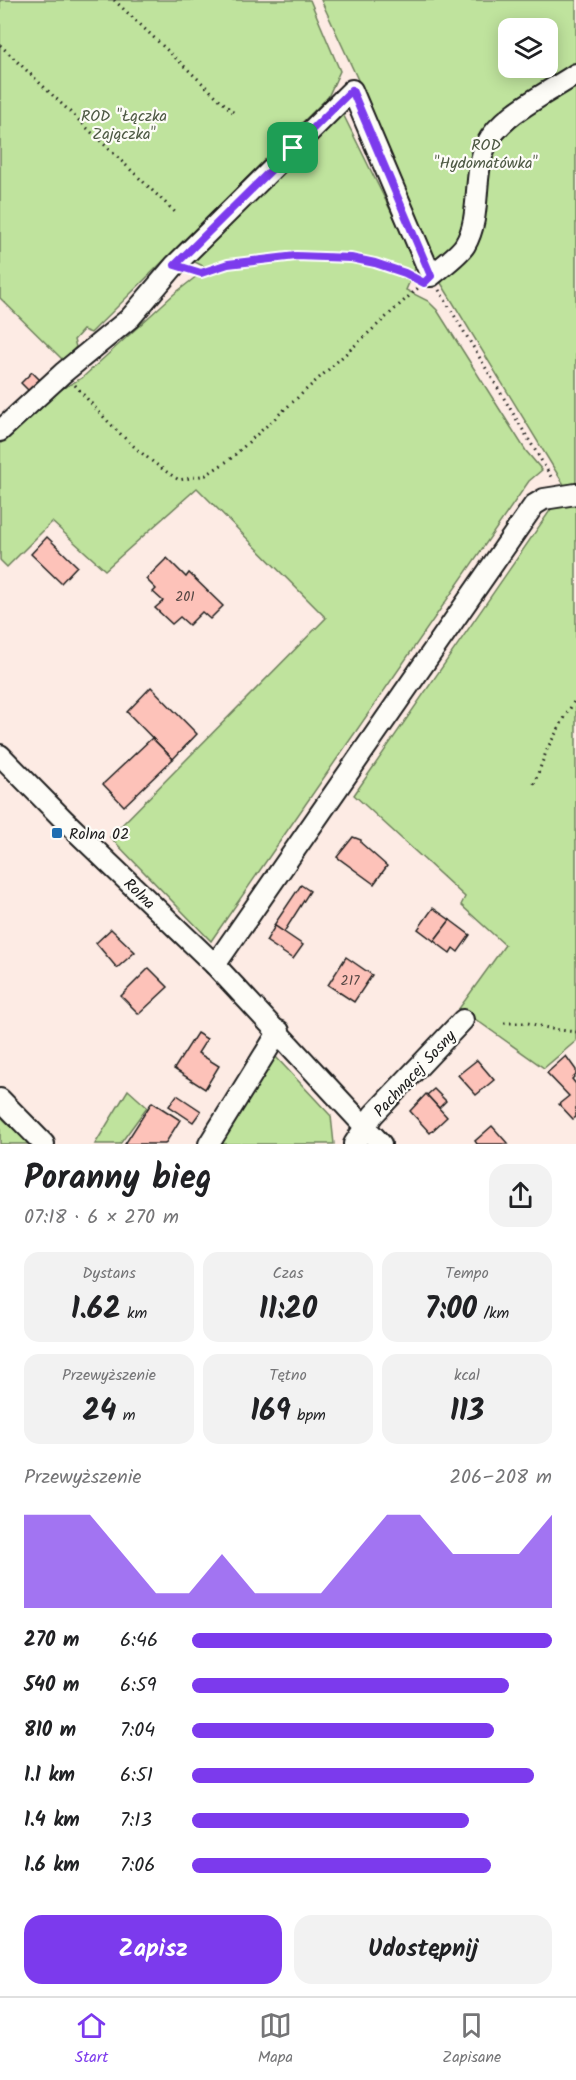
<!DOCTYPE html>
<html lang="pl">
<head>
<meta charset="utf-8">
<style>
	:root { --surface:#fff; --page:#f2f2f2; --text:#202124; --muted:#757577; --line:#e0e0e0; --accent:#7c3aed }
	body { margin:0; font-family:Kalam,sans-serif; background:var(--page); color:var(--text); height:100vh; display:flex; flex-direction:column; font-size:22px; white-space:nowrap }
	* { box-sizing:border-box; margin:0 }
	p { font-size:20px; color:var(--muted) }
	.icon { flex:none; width:33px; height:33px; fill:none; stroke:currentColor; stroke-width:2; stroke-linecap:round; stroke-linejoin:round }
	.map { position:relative; height:1144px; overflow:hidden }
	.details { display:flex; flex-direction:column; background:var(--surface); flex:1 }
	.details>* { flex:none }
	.controls { position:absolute; left:498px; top:18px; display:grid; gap:12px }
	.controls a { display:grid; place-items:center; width:60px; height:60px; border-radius:12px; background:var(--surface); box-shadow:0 3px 15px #0003; font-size:30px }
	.pin { position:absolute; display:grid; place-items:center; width:51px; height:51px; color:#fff; margin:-26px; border-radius:12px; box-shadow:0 3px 9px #0006 }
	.round { display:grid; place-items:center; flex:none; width:63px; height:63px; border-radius:18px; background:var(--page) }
	.summary { display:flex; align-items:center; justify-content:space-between; height:102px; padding:0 24px }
	h1 { font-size:33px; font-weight:600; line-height:45px }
	.stats { display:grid; grid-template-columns:repeat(3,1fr); gap:9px; height:102px; padding:6px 24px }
	.stats div { display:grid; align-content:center; border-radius:15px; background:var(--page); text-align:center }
	.stats b { font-size:30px; font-weight:600 }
	.stats small { font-size:16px; font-weight:400 }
	.stats p { font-size:16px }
	.chart { height:168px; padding:12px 24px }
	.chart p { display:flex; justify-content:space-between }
	.chart svg { width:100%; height:108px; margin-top:6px; fill:var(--accent); opacity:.7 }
	.action { display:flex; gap:12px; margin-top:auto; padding:12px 24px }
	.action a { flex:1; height:69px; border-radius:18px; background:var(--accent); color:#fff; font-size:24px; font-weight:600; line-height:69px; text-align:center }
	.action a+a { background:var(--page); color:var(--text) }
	ul { padding:0 24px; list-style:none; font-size:20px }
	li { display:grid; grid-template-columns:96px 72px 1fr; align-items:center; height:45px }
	li i { height:15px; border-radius:8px; background:var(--accent) }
	.dock { display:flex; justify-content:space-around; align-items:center; height:84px; border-top:2px solid var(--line); background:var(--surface); font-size:16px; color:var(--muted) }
	.dock a { display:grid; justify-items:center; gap:3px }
	.dock .current { color:var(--accent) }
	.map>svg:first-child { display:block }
	.green { fill:#bfe39d; stroke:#6e805c; stroke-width:1.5; fill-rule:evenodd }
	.building { fill:#fdc2b9; stroke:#1c1c1c; stroke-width:1.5 }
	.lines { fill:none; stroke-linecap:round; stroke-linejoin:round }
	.minor-casing { stroke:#1c1c1c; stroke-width:24 }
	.path { stroke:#1c1c1c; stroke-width:3; stroke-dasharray:1.5 4.5; stroke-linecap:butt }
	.minor { stroke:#fdfcf7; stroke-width:20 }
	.route-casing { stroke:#fff; stroke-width:12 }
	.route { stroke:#7c3aed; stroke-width:8 }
	.poi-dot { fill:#1f6fb2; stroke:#fdfcf7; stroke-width:2 }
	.labels { text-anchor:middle; stroke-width:4.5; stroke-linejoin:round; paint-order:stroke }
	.number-label { font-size:14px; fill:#544643 }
	.park-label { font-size:16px; fill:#4d5843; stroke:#fdfcf7 }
	.poi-label { font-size:16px; fill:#1c1c1c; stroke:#fdfcf7; text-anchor:start }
	.street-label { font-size:16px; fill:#1c1c1c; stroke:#fdfcf7 }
</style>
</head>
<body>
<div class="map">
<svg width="576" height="1144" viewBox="0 0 576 1144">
	<rect width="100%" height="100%" fill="#fdebe4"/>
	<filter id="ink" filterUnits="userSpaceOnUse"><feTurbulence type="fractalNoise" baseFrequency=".0167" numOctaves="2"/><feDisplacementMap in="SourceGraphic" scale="12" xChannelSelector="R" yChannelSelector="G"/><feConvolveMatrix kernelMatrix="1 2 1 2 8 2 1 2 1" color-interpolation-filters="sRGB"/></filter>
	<g filter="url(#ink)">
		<!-- green -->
		<g class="green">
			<polygon points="0,0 310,0 340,71 328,97 91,333 83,330 74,340 76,347 63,360 0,298"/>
			<path d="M 321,0 L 576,0 L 576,485 L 566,488 L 441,283 L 448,274 L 441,258 L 433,257 L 366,97 ZM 508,28 L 548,28 L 548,68 L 508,68 Z"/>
			<polygon points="341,110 415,260 415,269 406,290 428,301 437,310 526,451 542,470 529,481 211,941 110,837 326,618 197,488 105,570 52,522 7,567 0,560 0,444 45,398 82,378 174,294 207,268 189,259"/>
			<polygon points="558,499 576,501 576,1041 544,1068 475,1019 450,1021 505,945 461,905 465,897 354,795"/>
			<polygon points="275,1056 331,1116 334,1144 219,1144"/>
			<polygon points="128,1090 147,1107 120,1144 95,1144"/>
			<polygon points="0,1116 29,1144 0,1144"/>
		</g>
		<!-- building -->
		<g class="building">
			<polygon points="32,372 41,381 30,392 21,383"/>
			<polygon points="47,537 77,566 61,583 31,554"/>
			<polygon points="167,558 186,577 189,573 223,606 210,619 202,612 189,625 180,617 172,624 155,608 163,601 153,592 156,589 146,579"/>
			<polygon points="151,687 197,734 173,759 127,712"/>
			<polygon points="152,738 173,759 124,806 103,784"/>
			<polygon points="353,837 361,840 361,843 387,866 374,884 337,857"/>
			<polygon points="301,885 310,891 284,932 274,925"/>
			<polygon points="433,908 450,920 434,941 418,929"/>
			<polygon points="450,920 470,935 458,952 453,948 450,953 434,941"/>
			<polygon points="275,926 303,945 293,959 266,941"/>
			<polygon points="111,929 135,952 117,968 96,943"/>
			<polygon points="346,957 372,975 354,1002 328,985"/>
			<polygon points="149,968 168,987 139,1014 121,996"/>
			<polygon points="197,1033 207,1039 198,1053 219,1066 205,1089 174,1069"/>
			<polygon points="566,1056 576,1070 576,1075 572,1079 576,1084 576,1117 573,1119 559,1104 569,1096 547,1073"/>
			<polygon points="477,1060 494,1080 476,1095 458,1075"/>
			<polygon points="434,1089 446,1101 439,1108 427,1095"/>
			<polygon points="426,1094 447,1117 430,1133 410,1111"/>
			<polygon points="177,1095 201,1111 193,1122 169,1106"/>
			<polygon points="152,1102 180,1120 165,1144 125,1144"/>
			<polygon points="492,1126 508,1144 477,1144 475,1141"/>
		</g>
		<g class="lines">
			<defs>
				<g id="minor">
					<path d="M 0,431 L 63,373 L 130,318 L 175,265 L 352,90 L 431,276 C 440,268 459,255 465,245 C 482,217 472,176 486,145 C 501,114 548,93 576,74"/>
					<polyline points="0,755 65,821 215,965 381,1144"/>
					<polyline points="215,965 534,505 544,499 576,494"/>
					<polyline points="0,1099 44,1144"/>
					<polyline points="209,1144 279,1031"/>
					<polyline points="354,1144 373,1115 463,1020"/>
				</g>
			</defs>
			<!-- minor casing -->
			<use href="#minor" class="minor-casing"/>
			<!-- path -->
			<g class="path">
				<polyline points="114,0 235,114"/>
				<polyline points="0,45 177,214"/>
				<path d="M 194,271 C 206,275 216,266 229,264 C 280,254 363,249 410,275"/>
				<polyline points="439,290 553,480"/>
				<path d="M 75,385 C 109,424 135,452 179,480 L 206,475 L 229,460 L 418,288"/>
				<polyline points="534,784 548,747 576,698"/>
				<polyline points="504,1023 528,1023 552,1029 576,1032"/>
			</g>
			<!-- minor -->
			<use href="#minor" class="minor"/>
		</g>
	</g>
	<g class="lines" filter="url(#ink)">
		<defs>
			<polygon id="route" points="352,90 431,276 424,283 405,273 375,263 351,258 296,256 228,264 201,273 175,265"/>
		</defs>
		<!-- route casing -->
		<use href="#route" class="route-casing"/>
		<!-- route -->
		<use href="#route" class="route"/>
	</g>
	<!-- markers -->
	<rect class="poi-dot" x="51" y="827" width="12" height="12" rx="3"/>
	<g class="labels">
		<!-- number labels -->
		<g class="number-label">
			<text x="185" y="601">201</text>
			<text x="350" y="985">217</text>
		</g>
		<!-- park labels -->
		<g class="park-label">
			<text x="124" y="121">ROD "Łączka<tspan x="124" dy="18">Zajączka"</tspan></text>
			<text x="486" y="150">ROD<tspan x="486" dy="18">"Hydomatówka"</tspan></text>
		</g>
		<!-- poi labels -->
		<g class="poi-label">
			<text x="69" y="839">Rolna 02</text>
		</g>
		<!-- street labels -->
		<g class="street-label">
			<text transform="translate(140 893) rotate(44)" y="6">Rolna</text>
			<text transform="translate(414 1073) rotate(-47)" y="6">Pachnącej Sosny</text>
		</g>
	</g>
</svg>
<div class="controls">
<a><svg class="icon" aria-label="layers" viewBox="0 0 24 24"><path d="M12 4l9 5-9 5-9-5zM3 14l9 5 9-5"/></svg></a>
</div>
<div class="pin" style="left:293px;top:148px;background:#1e9e55"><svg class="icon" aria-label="arrive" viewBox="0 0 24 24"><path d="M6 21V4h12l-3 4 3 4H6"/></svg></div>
</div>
<section class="details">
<div class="summary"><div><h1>Poranny bieg</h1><p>07:18 · 6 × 270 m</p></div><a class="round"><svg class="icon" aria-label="share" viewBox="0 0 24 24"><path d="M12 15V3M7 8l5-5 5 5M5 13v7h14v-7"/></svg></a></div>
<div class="stats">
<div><p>Dystans</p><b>1.62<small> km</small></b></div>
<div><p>Czas</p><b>11:20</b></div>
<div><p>Tempo</p><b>7:00<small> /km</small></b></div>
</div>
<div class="stats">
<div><p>Przewyższenie</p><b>24<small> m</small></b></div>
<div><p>Tętno</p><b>169<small> bpm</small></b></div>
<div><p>kcal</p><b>113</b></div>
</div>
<div class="chart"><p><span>Przewyższenie</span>206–208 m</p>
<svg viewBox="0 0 160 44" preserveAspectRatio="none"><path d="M0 44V6L10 6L20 6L30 22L40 38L50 38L60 22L70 38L80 38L90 38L100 22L110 6L120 6L130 22L140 22L150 22L160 6V44z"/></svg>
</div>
<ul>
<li><b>270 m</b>6:46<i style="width:100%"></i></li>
<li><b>540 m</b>6:59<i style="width:88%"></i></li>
<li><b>810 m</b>7:04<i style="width:84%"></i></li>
<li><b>1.1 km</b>6:51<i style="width:95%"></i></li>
<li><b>1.4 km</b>7:13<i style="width:77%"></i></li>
<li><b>1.6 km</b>7:06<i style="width:83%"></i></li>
</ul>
<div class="action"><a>Zapisz</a><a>Udostępnij</a></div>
</section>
<nav class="dock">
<a class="current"><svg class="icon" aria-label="home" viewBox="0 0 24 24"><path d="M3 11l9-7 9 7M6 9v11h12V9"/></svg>Start</a>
<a><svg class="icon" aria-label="map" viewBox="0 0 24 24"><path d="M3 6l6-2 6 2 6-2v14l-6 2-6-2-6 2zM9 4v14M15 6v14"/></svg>Mapa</a>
<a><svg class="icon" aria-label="saved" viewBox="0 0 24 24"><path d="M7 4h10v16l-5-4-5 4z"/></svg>Zapisane</a>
</nav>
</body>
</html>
